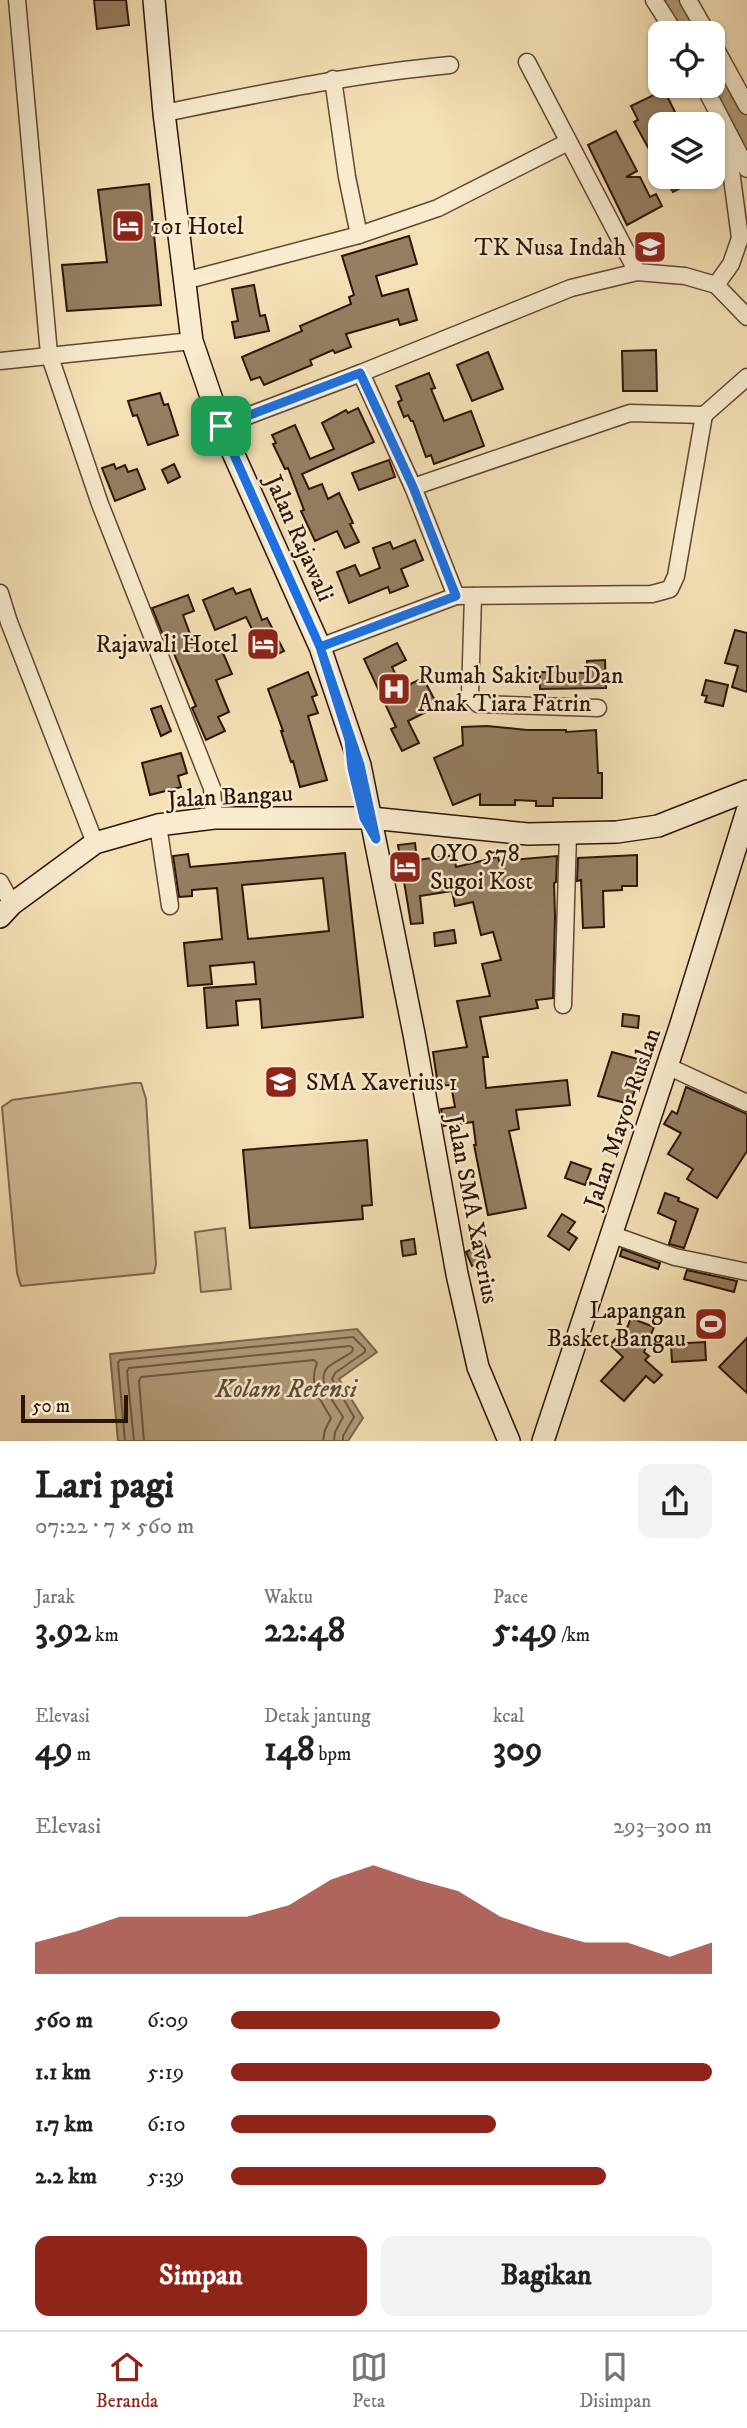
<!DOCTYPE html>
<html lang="id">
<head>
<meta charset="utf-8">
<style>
	:root { --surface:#fff; --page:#f2f2f2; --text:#222; --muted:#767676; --line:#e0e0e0; --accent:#8f2418 }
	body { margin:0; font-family:"IM FELL DW Pica",serif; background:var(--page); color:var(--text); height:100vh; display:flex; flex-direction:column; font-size:26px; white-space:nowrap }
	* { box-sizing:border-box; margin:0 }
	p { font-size:23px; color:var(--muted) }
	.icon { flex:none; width:38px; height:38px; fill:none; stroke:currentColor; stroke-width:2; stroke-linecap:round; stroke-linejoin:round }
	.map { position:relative; height:1441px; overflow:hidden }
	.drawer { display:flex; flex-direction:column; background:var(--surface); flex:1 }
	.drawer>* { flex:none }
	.fabs { position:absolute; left:648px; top:21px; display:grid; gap:14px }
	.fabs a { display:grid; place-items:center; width:77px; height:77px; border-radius:14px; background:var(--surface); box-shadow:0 2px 5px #0004; font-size:35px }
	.scale { position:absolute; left:21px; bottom:18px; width:107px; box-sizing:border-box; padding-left:7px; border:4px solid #2e1408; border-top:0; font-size:19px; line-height:24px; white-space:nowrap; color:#2e1408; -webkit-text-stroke:5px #f8ebcf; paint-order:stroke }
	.pin { position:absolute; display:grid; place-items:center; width:60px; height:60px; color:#fff; margin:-30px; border-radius:14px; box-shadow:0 4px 10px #0006 }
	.round { display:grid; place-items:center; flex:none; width:74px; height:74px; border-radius:14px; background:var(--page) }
	.summary { display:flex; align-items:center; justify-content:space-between; height:119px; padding:0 35px }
	h1 { font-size:38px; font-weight:700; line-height:52px }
	.figures { display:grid; grid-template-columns:repeat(3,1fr); gap:10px; height:119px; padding:7px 35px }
	.figures div { display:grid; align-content:center }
	.figures b { font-size:35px; font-weight:700 }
	.figures small { font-size:19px; font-weight:400 }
	.figures p { font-size:19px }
	.chart { height:196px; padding:14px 35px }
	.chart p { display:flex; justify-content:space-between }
	.chart svg { width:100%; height:126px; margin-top:7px; fill:var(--accent); opacity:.7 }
	.primary-button { display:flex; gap:14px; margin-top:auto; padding:14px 35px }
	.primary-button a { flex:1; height:80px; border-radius:14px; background:var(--accent); color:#fff; font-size:28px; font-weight:700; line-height:80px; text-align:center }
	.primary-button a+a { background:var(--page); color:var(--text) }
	ul { padding:0 35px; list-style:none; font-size:23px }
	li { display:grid; grid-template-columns:112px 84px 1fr; align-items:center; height:52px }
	li i { height:18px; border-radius:9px; background:var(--accent) }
	.tab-bar { display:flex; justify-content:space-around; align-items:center; height:98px; border-top:2px solid var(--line); background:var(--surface); font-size:19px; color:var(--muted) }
	.tab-bar a { display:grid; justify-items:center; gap:4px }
	.tab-bar .active { color:var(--accent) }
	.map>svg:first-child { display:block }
	.green { fill:#d2bd98; stroke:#806850; stroke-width:2 }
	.water { fill:#b19b7a; stroke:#7d654c; stroke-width:2 }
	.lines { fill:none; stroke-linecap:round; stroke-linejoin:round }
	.shore { stroke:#705841; stroke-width:2 }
	.river { stroke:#b19b7a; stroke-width:26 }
	.building { fill:#957e62; stroke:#2e1408; stroke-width:2; fill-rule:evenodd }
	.street-casing { stroke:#604733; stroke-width:19 }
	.secondary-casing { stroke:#2e1408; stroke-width:24 }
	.street { stroke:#f8ebcf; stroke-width:16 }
	.secondary { stroke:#f8ebcf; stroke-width:21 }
	.route-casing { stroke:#fff; stroke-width:14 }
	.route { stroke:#1a73e8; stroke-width:9 }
	.labels { text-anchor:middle; stroke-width:5; stroke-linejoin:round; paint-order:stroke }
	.poi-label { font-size:24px; fill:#2e1408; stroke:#f8ebcf; text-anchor:start }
	.street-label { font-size:24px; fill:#2e1408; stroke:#f8ebcf }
	.water-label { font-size:26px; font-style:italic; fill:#624a36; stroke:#f8ebcf }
</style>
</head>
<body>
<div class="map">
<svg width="747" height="1441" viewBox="0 0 747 1441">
	<rect width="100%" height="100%" fill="#f4e0b5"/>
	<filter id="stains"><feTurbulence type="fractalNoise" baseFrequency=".00286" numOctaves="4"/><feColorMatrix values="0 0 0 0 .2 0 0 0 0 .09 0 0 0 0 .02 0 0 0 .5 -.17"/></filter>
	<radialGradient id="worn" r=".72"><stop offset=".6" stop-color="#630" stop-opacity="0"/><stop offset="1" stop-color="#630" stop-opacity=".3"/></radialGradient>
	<!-- green -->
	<g class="green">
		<polygon points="134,1083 141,1083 146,1099 156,1264 154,1273 21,1286 17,1273 2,1107 12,1100"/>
		<polygon points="225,1228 231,1289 201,1292 195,1232"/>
	</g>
	<!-- water -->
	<polygon class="water" points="357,1329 377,1352 339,1379 363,1418 348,1441 118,1441 110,1354"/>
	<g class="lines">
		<!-- shore -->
		<g class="shore">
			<polyline points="125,1441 118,1363 120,1360 353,1337 365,1349 365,1352 335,1373 332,1379 354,1417 343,1436 343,1441"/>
			<path d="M 134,1441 L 127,1371 L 129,1368 L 350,1346 L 353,1348 L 352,1352 C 345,1357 335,1361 328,1367 C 314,1382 336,1404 343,1417 L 335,1432 L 334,1441"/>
			<path d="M 144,1441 L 139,1381 L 141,1377 L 314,1360 L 317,1363 C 308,1385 320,1399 331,1418 L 325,1430 L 323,1441"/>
		</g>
		<!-- river -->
		<g class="river">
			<polyline points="664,0 684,33"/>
			<polyline points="712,81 747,139"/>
		</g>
	</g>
	<!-- building -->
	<g class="building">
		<polygon points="94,0 126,0 129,25 97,29"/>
		<polygon points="664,90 678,118 666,124 660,124 660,169 634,122 638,120 631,106"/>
		<polygon points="616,131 637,171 626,177 640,177 650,197 656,194 662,206 627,225 588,145"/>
		<polygon points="664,177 701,177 673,192"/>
		<polygon points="149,184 161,305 67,311 62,265 107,262 98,190"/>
		<polygon points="409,236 417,264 376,276 382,296 408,289 417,320 400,325 398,319 346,334 351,347 335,353 333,350 310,360 312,365 264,385 260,377 251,380 242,357 302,331 300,326 351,304 349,297 354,295 342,256"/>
		<polygon points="254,285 260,316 265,315 269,331 235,338 232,322 238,321 232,289"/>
		<polygon points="656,350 657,391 623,391 622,351"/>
		<polygon points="488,352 503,389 472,401 457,365"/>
		<polygon points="429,373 435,388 431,389 444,421 471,411 484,446 434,464 431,455 426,457 413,421 411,421 408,415 404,417 398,402 402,400 396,386"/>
		<polygon points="160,393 164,405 168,404 178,435 148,445 137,415 133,416 128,401"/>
		<polygon points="358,408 374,442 302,474 309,489 322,484 328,499 339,493 353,523 350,524 359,542 345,548 337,531 315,541 301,511 304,510 288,468 285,469 273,444 276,443 272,435 295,425 310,459 334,449 322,423 346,410 348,413"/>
		<polygon points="389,460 395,477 359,490 352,473"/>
		<polygon points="114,464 116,469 125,465 128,472 137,469 145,489 115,501 102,468"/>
		<polygon points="174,464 180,477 168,483 162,470"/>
		<polygon points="415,540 423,560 401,569 408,586 390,593 388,587 349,603 337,572 355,565 360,576 380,568 373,548 390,542 393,549"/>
		<polygon points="233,588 236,594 250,589 262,620 267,618 284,651 267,659 246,617 215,630 203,600"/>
		<polygon points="188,595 194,611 183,615 196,650 218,641 232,674 216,680 229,712 218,717 225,731 206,740 192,708 196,706 170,644 167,645 152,608"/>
		<polygon points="735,630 747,633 747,692 732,687 738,666 725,663"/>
		<polygon points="397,643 406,660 392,667 402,688 423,678 438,706 408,721 419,743 402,751 391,729 396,727 364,659"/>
		<polygon points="605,660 606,688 540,689 540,672 587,673 587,661"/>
		<polygon points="308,672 317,695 312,697 318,713 308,716 327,780 300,787 293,761 291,762 281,731 283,731 268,689"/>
		<polygon points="706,680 728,685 723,706 705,702 707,696 702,695"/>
		<polygon points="161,706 171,731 161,736 151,709"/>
		<polygon points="487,726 527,730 566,730 566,732 596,730 598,773 602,773 602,798 553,798 553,806 536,806 536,801 515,800 515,805 480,805 480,794 453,805 434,758 463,745 462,727"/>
		<polygon points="181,753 187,773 178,776 181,787 150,795 142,763"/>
		<polygon points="415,843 417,860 454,855 456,867 498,857 499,861 557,856 556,882 554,883 555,917 553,998 536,1000 538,1008 480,1017 488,1057 483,1057 486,1088 567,1080 570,1105 516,1110 519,1129 509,1131 526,1208 488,1215 474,1145 476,1145 473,1122 444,1126 441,1109 455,1107 451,1085 438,1086 433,1052 467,1047 457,1001 490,996 482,964 501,960 493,932 481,935 473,902 455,906 452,891 420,896 423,923 411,924 398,845"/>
		<path d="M 345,853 L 363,1017 L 262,1028 L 260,999 L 236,1001 L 238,1025 L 207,1028 L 204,988 L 256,984 L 254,962 L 210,966 L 212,984 L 188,986 L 184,943 L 222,939 L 217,888 L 192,890 L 192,896 L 179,897 L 173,856 L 188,854 L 190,867 ZM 323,878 L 329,931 L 248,939 L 242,885 Z"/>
		<polygon points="637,855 637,886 622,886 622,890 603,891 604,927 583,928 581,880 577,881 578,858"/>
		<polygon points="454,930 456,943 435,946 434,933"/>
		<polygon points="623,1014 639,1016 638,1028 622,1026"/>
		<polygon points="612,1052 645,1061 630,1104 598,1096"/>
		<polygon points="686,1087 747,1114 747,1151 717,1198 687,1179 693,1169 668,1154 681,1133 664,1124 672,1111 677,1114"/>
		<polygon points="367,1140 372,1205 362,1206 363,1219 250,1228 243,1150"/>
		<polygon points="571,1162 591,1169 585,1185 565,1178"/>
		<polygon points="665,1193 679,1198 678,1201 698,1209 684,1248 669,1244 676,1221 658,1213"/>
		<polygon points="562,1214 575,1222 568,1232 577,1238 569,1250 548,1236"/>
		<polygon points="414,1239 416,1254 403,1256 401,1241"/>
		<polygon points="484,1243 490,1257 472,1266 466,1252"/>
		<polygon points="622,1249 660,1263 658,1269 620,1256"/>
		<polygon points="687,1270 737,1281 734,1292 684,1279"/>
		<polygon points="631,1318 654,1327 644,1352 649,1356 645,1360 662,1375 654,1383 646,1376 624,1401 601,1381 623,1357 610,1345 618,1336 622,1340"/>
		<polygon points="747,1338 747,1393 719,1367"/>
		<polygon points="705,1342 706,1360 672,1362 671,1344"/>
	</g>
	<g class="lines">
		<defs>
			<g id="street">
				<polyline points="17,0 49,354 100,504 212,788 214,818"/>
				<polyline points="654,0 675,33"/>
				<polyline points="688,0 707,33"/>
				<polyline points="712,42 747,106"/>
				<polyline points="527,62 637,272"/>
				<polyline points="333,79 347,177 359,235"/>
				<polyline points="704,86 747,169"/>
				<path d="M 164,113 C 259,94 353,74 450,65"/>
				<polyline points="184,281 359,235 438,208 568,142"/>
				<polyline points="716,285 731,264 740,238 726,133"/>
				<polyline points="0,361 192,341"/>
				<polyline points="361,373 413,487 630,413 704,415 747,377"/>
				<polyline points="221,426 361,373 571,288 637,272 685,276 716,285 747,317"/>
				<polyline points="413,487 456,596"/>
				<polyline points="0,593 9,622 95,843"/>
				<polyline points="473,596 470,695 478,704 598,708"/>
				<polyline points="320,647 456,596 652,594 670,589 676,576 704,415"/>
				<polyline points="158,825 170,906"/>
				<polyline points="0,882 12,904"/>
				<polyline points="563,1005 568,834"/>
				<polyline points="667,1066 747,1103"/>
				<polyline points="610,1234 675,1257 747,1272"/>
			</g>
			<g id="secondary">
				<polyline points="154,0 164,113 192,341 221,426 320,647 360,765 414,1034 457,1274 478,1367 509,1441"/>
				<polyline points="371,818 528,834 617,832 658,826 747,791"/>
				<polyline points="0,917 12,904 95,843 158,825 214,818 364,818"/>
				<polyline points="543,1441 680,1027 747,811"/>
			</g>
		</defs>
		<!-- street casing -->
		<use href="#street" class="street-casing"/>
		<!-- secondary casing -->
		<use href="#secondary" class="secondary-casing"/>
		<!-- street -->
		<use href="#street" class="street"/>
		<!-- secondary -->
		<use href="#secondary" class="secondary"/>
	</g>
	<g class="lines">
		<defs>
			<polyline id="route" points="221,426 320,647 349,740 352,768 364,818 376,839 360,765 320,647 456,596 413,487 360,373 221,426"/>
		</defs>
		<!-- route casing -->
		<use href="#route" class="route-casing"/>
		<!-- route -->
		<use href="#route" class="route"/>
	</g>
	<!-- icons -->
	<defs>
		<symbol id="hotel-square" viewBox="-11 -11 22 22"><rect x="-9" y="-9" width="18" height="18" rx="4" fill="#8f2418" stroke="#f8ebcf"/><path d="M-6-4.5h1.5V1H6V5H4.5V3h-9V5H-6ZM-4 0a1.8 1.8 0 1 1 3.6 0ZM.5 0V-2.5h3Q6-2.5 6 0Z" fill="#fff"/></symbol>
		<symbol id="school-square" viewBox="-11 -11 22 22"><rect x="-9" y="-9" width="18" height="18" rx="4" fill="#8f2418" stroke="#f8ebcf"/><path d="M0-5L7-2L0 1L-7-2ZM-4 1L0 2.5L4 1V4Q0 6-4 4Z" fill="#fff"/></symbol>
		<symbol id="hospital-square" viewBox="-11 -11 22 22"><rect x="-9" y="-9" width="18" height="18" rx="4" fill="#8f2418" stroke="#f8ebcf"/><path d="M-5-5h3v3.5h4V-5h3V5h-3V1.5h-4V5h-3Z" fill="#fff"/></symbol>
		<symbol id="stadium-square" viewBox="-11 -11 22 22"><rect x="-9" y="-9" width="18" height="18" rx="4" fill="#8f2418" stroke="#f8ebcf"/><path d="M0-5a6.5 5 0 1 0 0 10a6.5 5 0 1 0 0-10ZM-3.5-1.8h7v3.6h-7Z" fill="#fff"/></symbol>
	</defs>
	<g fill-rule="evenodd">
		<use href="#hotel-square" x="109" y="207" width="38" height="38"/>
		<use href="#school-square" x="631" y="228" width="38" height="38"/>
		<use href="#hotel-square" x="244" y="625" width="38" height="38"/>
		<use href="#hospital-square" x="375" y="670" width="38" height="38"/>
		<use href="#hotel-square" x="386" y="848" width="38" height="38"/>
		<use href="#school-square" x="262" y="1063" width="38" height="38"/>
		<use href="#stadium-square" x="692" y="1305" width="38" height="38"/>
	</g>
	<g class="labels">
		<!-- poi labels -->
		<g class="poi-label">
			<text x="152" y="234">101 Hotel</text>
			<text x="626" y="255" text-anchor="end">TK Nusa Indah</text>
			<text x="238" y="652" text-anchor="end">Rajawali Hotel</text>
			<text x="418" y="683">Rumah Sakit Ibu Dan<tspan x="418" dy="28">Anak Tiara Fatrin</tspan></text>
			<text x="430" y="861">OYO 578<tspan x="430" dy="28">Sugoi Kost</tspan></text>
			<text x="306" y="1090">SMA Xaverius 1</text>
			<text x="686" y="1318" text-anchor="end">Lapangan<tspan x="686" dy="28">Basket Bangau</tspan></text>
		</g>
		<!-- street labels -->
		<g class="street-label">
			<text transform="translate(300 538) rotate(66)" y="8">Jalan Rajawali</text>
			<text transform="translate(230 796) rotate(-3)" y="8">Jalan Bangau</text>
			<text transform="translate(622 1118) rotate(-71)" y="8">Jalan Mayor Ruslan</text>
			<text transform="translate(473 1209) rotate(79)" y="8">Jalan SMA Xaverius</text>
		</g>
		<!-- water labels -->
		<g class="water-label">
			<text x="286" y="1397">Kolam Retensi</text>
		</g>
	</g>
	<rect width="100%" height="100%" filter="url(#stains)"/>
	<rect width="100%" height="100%" fill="url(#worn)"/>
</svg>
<div class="fabs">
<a><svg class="icon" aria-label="locate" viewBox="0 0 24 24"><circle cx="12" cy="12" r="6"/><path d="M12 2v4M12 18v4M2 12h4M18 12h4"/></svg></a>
<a><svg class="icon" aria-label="layers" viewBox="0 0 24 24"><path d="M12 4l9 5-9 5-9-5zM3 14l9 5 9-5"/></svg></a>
</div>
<div class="scale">50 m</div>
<div class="pin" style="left:221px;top:426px;background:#1e9e55"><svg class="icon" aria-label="arrive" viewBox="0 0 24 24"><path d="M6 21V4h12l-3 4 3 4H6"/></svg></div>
</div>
<section class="drawer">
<div class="summary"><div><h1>Lari pagi</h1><p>07:22 · 7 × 560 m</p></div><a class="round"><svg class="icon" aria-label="share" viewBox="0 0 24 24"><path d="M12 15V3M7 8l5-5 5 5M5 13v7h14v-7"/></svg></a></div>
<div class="figures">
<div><p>Jarak</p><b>3.92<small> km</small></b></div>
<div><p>Waktu</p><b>22:48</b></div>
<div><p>Pace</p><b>5:49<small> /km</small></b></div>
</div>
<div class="figures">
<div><p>Elevasi</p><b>49<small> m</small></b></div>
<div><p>Detak jantung</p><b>148<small> bpm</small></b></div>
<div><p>kcal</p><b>309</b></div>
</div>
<div class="chart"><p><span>Elevasi</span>293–300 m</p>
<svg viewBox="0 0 160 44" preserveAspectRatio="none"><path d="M0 44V33L10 29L20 24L30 24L40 24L50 24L60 20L70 11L80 6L90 11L100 15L110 24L120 29L130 33L140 33L150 38L160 33V44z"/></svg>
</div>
<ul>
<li><b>560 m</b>6:09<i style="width:56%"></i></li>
<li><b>1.1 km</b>5:19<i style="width:100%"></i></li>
<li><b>1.7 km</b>6:10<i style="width:55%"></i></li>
<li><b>2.2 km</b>5:39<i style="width:78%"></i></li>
</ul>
<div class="primary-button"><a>Simpan</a><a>Bagikan</a></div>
</section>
<nav class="tab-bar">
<a class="active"><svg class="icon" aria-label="home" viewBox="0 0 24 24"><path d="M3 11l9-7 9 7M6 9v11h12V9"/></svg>Beranda</a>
<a><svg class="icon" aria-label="map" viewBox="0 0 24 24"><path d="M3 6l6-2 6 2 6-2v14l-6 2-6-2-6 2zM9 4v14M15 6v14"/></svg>Peta</a>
<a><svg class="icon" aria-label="saved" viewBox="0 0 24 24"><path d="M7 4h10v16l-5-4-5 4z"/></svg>Disimpan</a>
</nav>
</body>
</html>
